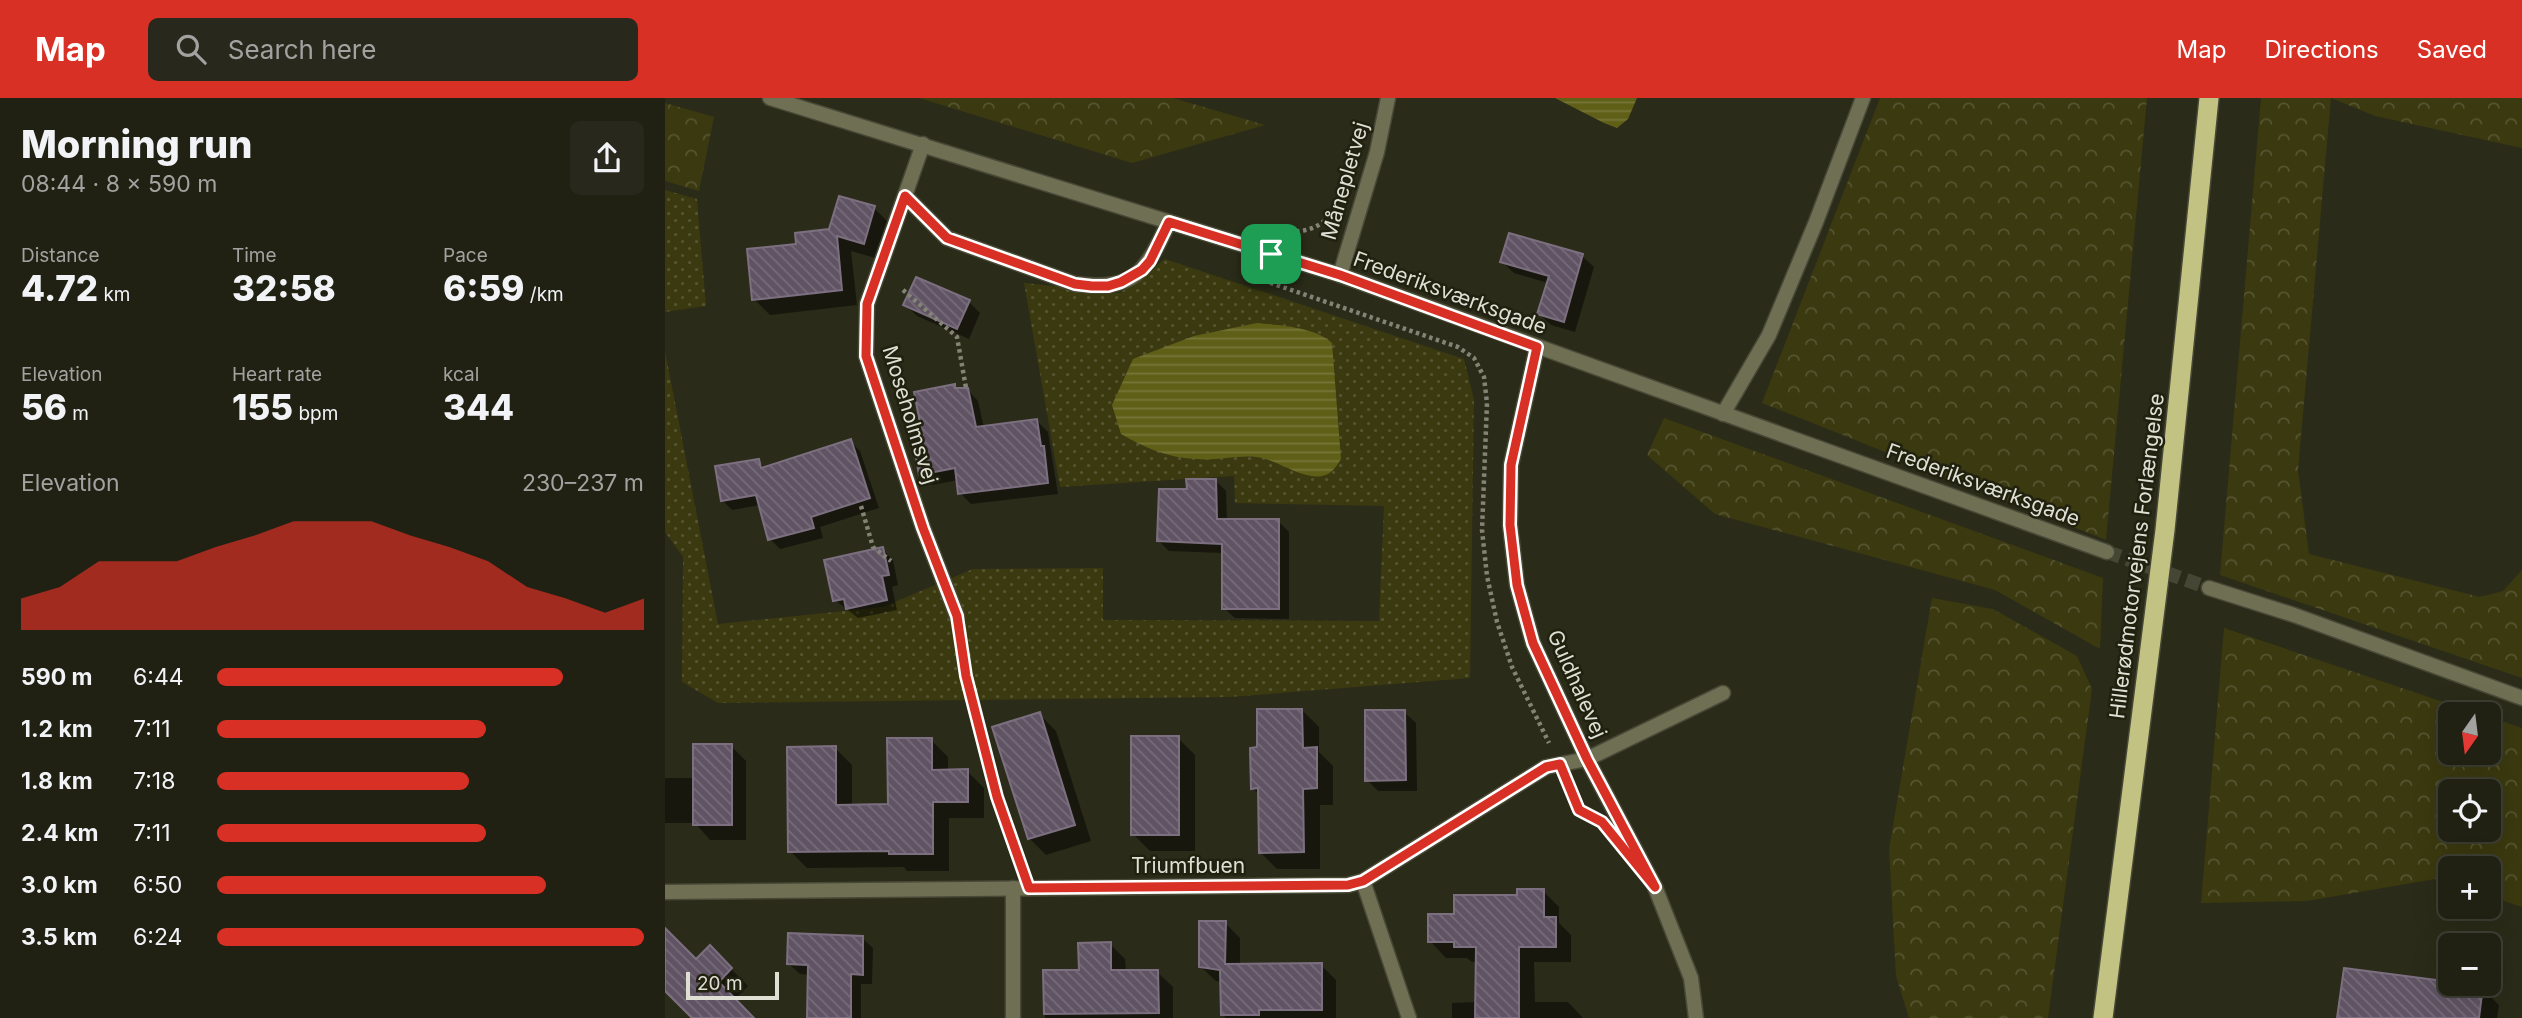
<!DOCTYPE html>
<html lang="en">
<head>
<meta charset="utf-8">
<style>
	:root { --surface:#202013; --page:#28281c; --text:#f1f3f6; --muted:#a2a3a0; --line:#3d3e33; --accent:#d93025 }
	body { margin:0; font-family:Inter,sans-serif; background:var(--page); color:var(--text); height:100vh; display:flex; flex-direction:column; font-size:26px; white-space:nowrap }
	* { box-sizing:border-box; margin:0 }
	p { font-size:23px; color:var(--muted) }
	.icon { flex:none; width:38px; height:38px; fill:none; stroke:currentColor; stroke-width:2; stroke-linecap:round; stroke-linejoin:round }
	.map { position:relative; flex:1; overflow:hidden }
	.sheet { display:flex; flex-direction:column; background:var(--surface); width:665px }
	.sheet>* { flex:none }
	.needle { width:46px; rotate:194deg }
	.fabs { position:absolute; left:1773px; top:604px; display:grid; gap:14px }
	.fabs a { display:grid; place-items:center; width:63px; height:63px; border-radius:10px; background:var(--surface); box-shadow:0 7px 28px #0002,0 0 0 2px var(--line); font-size:35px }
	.scale { position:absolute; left:21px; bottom:18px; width:93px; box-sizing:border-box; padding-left:7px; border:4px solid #dfdfd4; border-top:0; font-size:19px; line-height:24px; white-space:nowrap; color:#dfdfd4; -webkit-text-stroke:5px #212110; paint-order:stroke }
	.pin { position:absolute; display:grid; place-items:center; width:60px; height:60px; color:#fff; margin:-30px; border-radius:14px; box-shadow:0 4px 10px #0006 }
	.round { display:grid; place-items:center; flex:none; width:74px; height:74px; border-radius:10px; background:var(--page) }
	.summary { display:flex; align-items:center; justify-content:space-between; height:119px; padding:0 21px }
	h1 { font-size:38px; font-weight:800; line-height:52px }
	.figures { display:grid; grid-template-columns:repeat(3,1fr); gap:10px; height:119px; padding:7px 21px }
	.figures div { display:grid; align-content:center }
	.figures b { font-size:35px; font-weight:800 }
	.figures small { font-size:19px; font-weight:400 }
	.figures p { font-size:19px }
	.chart { height:196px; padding:14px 21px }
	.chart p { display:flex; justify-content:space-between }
	.chart svg { width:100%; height:126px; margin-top:7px; fill:var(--accent); opacity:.7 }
	ul { padding:0 21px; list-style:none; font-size:23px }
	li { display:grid; grid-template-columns:112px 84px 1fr; align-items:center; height:52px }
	li i { height:18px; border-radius:9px; background:var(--accent) }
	header { display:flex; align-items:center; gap:42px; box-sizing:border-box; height:98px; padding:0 35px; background:var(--accent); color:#fff }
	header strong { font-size:33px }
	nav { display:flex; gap:38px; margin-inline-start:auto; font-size:24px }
	.search { width:490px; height:63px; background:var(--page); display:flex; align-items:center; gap:18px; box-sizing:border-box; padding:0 24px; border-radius:10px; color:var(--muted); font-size:26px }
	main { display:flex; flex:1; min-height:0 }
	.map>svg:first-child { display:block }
	.grass { fill:url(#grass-dots) }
	.forest { fill:url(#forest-crowns); fill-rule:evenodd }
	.water { fill:url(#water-rules) }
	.shadow { fill:#0007 }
	.building { fill:url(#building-back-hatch); stroke:#7c6f80; stroke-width:2 }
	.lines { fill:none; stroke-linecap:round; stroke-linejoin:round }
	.tertiary-tunnel { stroke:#464635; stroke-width:14; stroke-dasharray:14 7; stroke-linecap:butt }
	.service-casing { stroke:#484837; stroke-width:17 }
	.minor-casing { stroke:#484837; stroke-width:17 }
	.tertiary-casing { stroke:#484837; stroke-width:17 }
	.trunk-casing { stroke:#484837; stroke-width:22 }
	.path { stroke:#848476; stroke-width:4.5; stroke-dasharray:3.5 3.5; stroke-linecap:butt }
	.service { stroke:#6f6f54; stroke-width:14 }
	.minor { stroke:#6f6f54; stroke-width:14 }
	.tertiary { stroke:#6f6f54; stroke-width:14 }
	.trunk { stroke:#c2c282; stroke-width:19 }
	.route-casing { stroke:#fff; stroke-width:14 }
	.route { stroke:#d93025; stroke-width:9 }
	.labels { text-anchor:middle; stroke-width:5; stroke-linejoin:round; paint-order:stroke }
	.street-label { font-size:21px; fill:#dfdfd4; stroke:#212110 }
</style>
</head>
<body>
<header>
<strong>Map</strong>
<div class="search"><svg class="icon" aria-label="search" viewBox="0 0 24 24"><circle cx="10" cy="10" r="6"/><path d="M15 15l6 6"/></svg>Search here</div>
<nav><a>Map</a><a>Directions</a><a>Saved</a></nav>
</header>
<main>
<section class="sheet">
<div class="summary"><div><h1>Morning run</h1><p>08:44 · 8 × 590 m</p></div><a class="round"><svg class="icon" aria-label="share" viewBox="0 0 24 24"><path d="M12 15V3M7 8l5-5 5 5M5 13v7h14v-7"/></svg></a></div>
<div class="figures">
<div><p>Distance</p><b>4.72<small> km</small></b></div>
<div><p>Time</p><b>32:58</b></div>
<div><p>Pace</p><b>6:59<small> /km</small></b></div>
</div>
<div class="figures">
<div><p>Elevation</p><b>56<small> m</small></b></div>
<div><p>Heart rate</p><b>155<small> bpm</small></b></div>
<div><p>kcal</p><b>344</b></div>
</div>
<div class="chart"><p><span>Elevation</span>230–237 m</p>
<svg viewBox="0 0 160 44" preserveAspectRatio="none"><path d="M0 44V33L10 29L20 20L30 20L40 20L50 15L60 11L70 6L80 6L90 6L100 11L110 15L120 20L130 29L140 33L150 38L160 33V44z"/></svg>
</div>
<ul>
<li><b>590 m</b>6:44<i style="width:81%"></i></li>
<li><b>1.2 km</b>7:11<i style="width:63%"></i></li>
<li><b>1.8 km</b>7:18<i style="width:59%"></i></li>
<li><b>2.4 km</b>7:11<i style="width:63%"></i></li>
<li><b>3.0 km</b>6:50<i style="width:77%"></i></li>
<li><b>3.5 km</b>6:24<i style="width:100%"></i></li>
</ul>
</section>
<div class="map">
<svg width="1857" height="920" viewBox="0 0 1857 920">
	<defs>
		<pattern id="grass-dots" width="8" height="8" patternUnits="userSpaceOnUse" patternTransform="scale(1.75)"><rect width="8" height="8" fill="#3a390f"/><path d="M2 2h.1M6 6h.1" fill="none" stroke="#565531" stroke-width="1.8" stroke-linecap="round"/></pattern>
		<pattern id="forest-crowns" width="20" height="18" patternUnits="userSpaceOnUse" patternTransform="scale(1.75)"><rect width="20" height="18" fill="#3a390f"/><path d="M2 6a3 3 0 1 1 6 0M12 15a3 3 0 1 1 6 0" fill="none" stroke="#565531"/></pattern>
		<pattern id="water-rules" width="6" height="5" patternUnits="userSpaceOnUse" patternTransform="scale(1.75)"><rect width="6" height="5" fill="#605f18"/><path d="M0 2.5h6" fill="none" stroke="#767639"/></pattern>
		<pattern id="building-back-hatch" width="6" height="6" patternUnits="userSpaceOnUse" patternTransform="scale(1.75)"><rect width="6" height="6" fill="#605464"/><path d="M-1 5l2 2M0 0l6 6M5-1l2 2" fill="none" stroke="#766c79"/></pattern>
	</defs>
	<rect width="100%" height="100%" fill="#2b2b19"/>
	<!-- grass -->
	<g class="grass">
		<polygon points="0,92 32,101 41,208 0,214"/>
		<polygon points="500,161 799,261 809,302 805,580 565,599 53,605 17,584 18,459 0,434 0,253 53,526 218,509 308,471 438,470 438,522 714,523 719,408 570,405 569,378 395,389 359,185 455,195"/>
	</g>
	<!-- forest -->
	<g class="forest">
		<polygon points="254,0 508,0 600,27 467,65"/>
		<polygon points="1215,0 1482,0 1441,442 1097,305"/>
		<polygon points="1596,0 1857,0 1857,50 1710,18 1666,0 1633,372 1644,456 1815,499 1838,493 1857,472 1857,580 1555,477"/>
		<polygon points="0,5 49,19 34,93 0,83"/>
		<polygon points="999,320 1438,480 1435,551 1330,492 1050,416 982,357"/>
		<polygon points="1267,500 1328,511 1412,558 1427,591 1383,920 1244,920 1231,878 1224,751"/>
		<path d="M 1559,530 L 1814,616 L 1785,616 L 1785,654 L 1824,654 L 1824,619 L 1857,630 L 1857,809 L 1824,798 L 1824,770 L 1785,770 L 1785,786 L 1770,781 L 1642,803 L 1536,805 ZM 1785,693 L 1824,693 L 1824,732 L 1785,732 Z"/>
	</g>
	<!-- water -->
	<g class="water">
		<polygon points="890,0 972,0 963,21 952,30 939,25"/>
		<path d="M 592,225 C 613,227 651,229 667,245 L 676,361 C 671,369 667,376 657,378 C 637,382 612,361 591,359 C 571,357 551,363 532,361 C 503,360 480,350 456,336 L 447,307 L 468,261 L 529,238 Z"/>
	</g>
	<!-- shadow -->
	<g class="shadow">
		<polygon points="175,100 209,110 225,126 214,161 186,153 192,207 105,217 89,201 133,147 165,133"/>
		<polygon points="917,158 929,169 910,234 886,227 874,216 883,185 849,175 837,164"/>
		<polygon points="304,204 315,215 304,241 252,218 241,207"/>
		<polygon points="289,288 292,291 302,291 313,303 319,330 372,323 383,334 393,396 306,406 295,395 293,382 267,387 256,376 260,342"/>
		<polygon points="185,343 195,353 214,410 155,429 158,440 115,451 105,441 95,407 67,412 57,402 93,363 101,371"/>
		<polygon points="550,382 561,393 562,423 613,423 624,434 624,521 570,520 559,510 559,455 504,453 494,443 523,393"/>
		<polygon points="217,451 228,462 233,487 227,489 232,512 193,520 170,502"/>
		<polygon points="637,612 654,629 654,654 668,668 668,707 655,707 655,771 612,771 595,754 595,697 587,690 594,651"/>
		<polygon points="739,614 751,625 752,693 713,693 702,682"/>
		<polygon points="374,616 391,633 426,743 381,757 364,740"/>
		<polygon points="513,640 530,657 530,753 485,753 468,736"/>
		<polygon points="266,642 283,659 283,673 302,673 319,690 319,720 284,720 284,773 242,773 239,769 142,770 125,753 170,650 187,667 187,708 225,707"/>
		<polygon points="66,648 81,663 81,742 45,742 30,725 0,725 0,680 30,680"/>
		<polygon points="878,793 894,809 894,825 906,837 906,864 869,864 870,904 903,904 918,920 787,920 787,905 812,904 812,864 807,864 802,860 781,860 765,843 791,817"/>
		<polygon points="560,825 575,840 575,867 656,867 671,882 671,920 561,920 557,916 557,884 551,883 535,868"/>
		<polygon points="0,836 31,864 45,850 83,888 69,902 87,920 29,920 0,891"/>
		<polygon points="197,840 208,850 207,886 196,886 196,920 144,920 145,877 135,876 124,866"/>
		<polygon points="445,846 460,861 461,874 492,874 508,889 508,920 380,920 380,874 415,874"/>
		<polygon points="1817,890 1834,907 1832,920 1674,920"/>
	</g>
	<!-- building -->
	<g class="building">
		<polygon points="174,98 210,108 199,146 172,138 177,192 87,202 82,151 131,146 130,135 164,131"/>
		<polygon points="844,135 918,156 899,224 872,216 884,178 835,164"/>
		<polygon points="251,179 305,202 292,231 238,207"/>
		<polygon points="290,286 290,290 303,290 311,329 372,321 376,348 379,348 383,385 293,396 290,370 254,377 248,342 258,340 249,294"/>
		<polygon points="186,341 205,400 146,419 149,430 103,442 91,397 56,403 50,368 94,361 96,370"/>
		<polygon points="521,381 551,381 552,421 614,421 614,511 557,511 557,446 492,443 494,391 522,391"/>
		<polygon points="218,449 224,477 217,478 222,502 181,511 179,501 168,503 159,462"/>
		<polygon points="592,611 637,611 638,650 652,649 652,690 638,691 639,754 594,755 593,690 586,691 585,650 592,649"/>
		<polygon points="700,612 740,612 741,682 700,683"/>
		<polygon points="375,614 410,727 363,741 327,629"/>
		<rect x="466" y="638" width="48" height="99"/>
		<polygon points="222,640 267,640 267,672 303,671 303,704 268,704 268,756 224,756 224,753 123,754 122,649 171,648 171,707 223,706"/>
		<rect x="28" y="646" width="39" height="81"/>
		<polygon points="852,791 879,791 879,819 891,819 891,849 854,849 854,920 810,920 811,849 789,849 789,844 763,844 763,816 789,816 789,797 852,797"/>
		<polygon points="534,823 561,823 560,866 657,865 657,912 594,912 594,917 556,917 555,872 534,869"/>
		<polygon points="0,830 31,861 45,847 67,870 54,884 89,920 27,920 0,893"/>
		<polygon points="123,835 198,838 198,877 186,876 186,920 142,920 143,867 122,866"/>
		<polygon points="446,844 446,872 493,872 494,915 379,916 378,872 414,872 413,845"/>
		<polygon points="1679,870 1818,888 1814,920 1672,920"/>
	</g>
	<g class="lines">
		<!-- tertiary-tunnel -->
		<polyline class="tertiary-tunnel" points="1442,454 1544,490"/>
		<defs>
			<g id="service">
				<path d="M 240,98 L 282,140 L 410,186 C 471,193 480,174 504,124"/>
				<polyline points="922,661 1058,595"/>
			</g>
			<g id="minor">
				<polyline points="258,46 202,206 201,258 258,430 292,518"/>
				<polyline points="1058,316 1104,237 1151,124 1198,0"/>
				<polyline points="698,783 744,920"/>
				<polyline points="348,790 348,920"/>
				<polyline points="0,794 683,787 698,783 881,669 922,661"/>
			</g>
			<g id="tertiary">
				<polyline points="105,0 675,177 1442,454"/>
				<polyline points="675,177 712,54 723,0"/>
				<polyline points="872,249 846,367 845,427 852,487 868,545 922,661 990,789 1026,880 1031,920"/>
				<polyline points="1544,490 1629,517 1857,600"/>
			</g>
			<polyline id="trunk" points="1438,920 1500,432 1544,0"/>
		</defs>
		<!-- service casing -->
		<use href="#service" class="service-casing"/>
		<!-- minor casing -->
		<use href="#minor" class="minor-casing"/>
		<!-- tertiary casing -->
		<use href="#tertiary" class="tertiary-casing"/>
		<!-- trunk casing -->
		<use href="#trunk" class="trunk-casing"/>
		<!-- path -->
		<g class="path">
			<path d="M 617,133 C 640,135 656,131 670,111"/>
			<polyline points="599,177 597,182 793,249 809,260 819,279 822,305 817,432 822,478 832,524 847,569 884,645"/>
			<polyline points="238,192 292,239 301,290"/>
			<polyline points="196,408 208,449 226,463"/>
			<path d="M 295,540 C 307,618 330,693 356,768"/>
			<polyline points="903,685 914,712 927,719"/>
		</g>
		<!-- service -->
		<use href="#service" class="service"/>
		<!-- minor -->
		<use href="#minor" class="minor"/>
		<!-- tertiary -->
		<use href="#tertiary" class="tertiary"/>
		<!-- trunk -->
		<use href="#trunk" class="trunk"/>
	</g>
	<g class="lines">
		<defs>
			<polygon id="route" points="240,98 282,140 410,186 427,188 443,188 456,184 477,172 485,163 504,124 675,177 872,249 846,367 845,427 852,487 868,545 922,661 990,789 937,724 914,712 895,666 881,669 698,783 683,787 364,790 332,699 301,578 292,518 258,430 201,258 202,206"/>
		</defs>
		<!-- route casing -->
		<use href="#route" class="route-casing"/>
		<!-- route -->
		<use href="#route" class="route"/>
	</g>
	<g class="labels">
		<!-- street labels -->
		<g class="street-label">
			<text transform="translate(680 83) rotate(-74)" y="7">Månepletvej</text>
			<text transform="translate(785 195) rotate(20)" y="7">Frederiksværksgade</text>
			<text transform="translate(245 317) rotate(73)" y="7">Moseholmsvej</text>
			<text transform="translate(1318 387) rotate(20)" y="7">Frederiksværksgade</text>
			<text transform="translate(1472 458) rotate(-83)" y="7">Hillerødmotorvejens Forlængelse</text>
			<text transform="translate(912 586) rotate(66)" y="7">Guldhalevej</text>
			<text x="523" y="775">Triumfbuen</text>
		</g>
	</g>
</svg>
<div class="fabs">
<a><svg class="needle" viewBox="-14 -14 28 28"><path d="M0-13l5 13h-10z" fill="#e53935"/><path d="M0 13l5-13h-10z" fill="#a2a3a0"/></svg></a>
<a><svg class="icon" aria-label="locate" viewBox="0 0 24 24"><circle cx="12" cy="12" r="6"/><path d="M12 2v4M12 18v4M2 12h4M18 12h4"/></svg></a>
<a>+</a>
<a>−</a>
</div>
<div class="scale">20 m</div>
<div class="pin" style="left:606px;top:156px;background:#1e9e55"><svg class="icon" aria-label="arrive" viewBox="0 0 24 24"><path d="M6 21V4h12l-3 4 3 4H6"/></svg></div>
</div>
</main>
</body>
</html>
